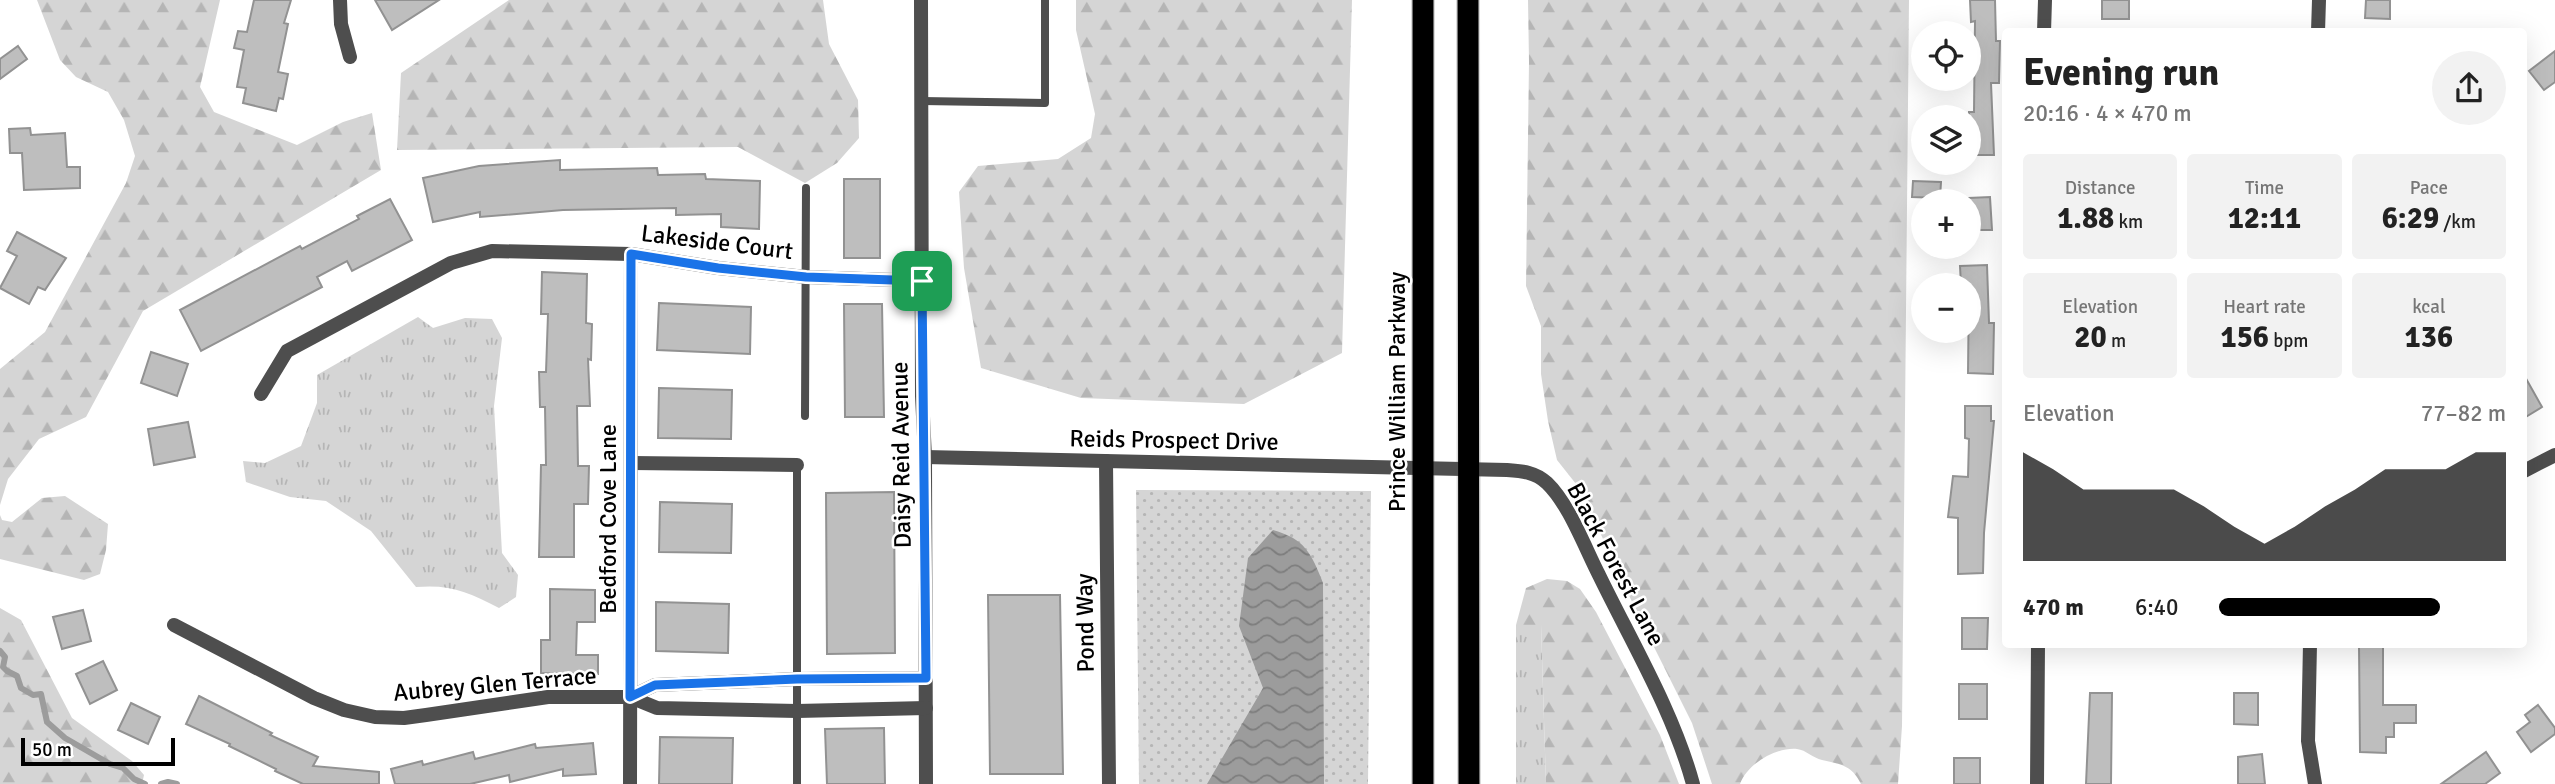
<!DOCTYPE html>
<html lang="en">
<head>
<meta charset="utf-8">
<style>
	:root { --surface:#fff; --page:#f2f2f2; --text:#222; --muted:#767676; --accent:#000 }
	body { margin:0; font-family:Signika,sans-serif; background:var(--page); color:var(--text); height:100vh; display:flex; flex-direction:column; font-size:26px; white-space:nowrap }
	* { box-sizing:border-box; margin:0 }
	p { font-size:23px; color:var(--muted) }
	.icon { flex:none; width:38px; height:38px; fill:none; stroke:currentColor; stroke-width:2; stroke-linecap:round; stroke-linejoin:round }
	.map { position:relative; flex:1; overflow:hidden }
	.drawer { position:absolute; left:2002px; top:28px; width:525px; height:620px; display:flex; flex-direction:column; background:var(--surface); border-radius:7px; box-shadow:0 7px 28px #0002 }
	.drawer>* { flex:none }
	.fabs { position:absolute; left:1911px; top:21px; display:grid; gap:14px }
	.fabs a { display:grid; place-items:center; width:70px; height:70px; border-radius:50%; background:var(--surface); box-shadow:0 7px 28px #0002; font-size:35px }
	.scale { position:absolute; left:21px; bottom:18px; width:154px; box-sizing:border-box; padding-left:7px; border:4px solid #000; border-top:0; font-size:19px; line-height:24px; white-space:nowrap; color:#000; -webkit-text-stroke:5px #fff; paint-order:stroke }
	.pin { position:absolute; display:grid; place-items:center; width:60px; height:60px; color:#fff; margin:-30px; border-radius:14px; box-shadow:0 4px 10px #0006 }
	.round { display:grid; place-items:center; flex:none; width:74px; height:74px; border-radius:37px; background:var(--page) }
	.overview { display:flex; align-items:center; justify-content:space-between; height:119px; padding:0 21px }
	h1 { font-size:38px; font-weight:700; line-height:52px }
	.stats { display:grid; grid-template-columns:repeat(3,1fr); gap:10px; height:119px; padding:7px 21px }
	.stats div { display:grid; align-content:center; border-radius:7px; background:var(--page); text-align:center }
	.stats b { font-size:30px; font-weight:700 }
	.stats small { font-size:19px; font-weight:400 }
	.stats p { font-size:19px }
	.chart { height:196px; padding:14px 21px }
	.chart p { display:flex; justify-content:space-between }
	.chart svg { width:100%; height:126px; margin-top:7px; fill:var(--accent); opacity:.7 }
	ul { padding:0 21px; list-style:none; font-size:23px }
	li { display:grid; grid-template-columns:112px 84px 1fr; align-items:center; height:52px }
	li i { height:18px; border-radius:9px; background:var(--accent) }
	.map>svg:first-child { display:block }
	.grass { fill:url(#grass-tufts) }
	.forest { fill:url(#forest-firs) }
	.park { fill:url(#park-dots) }
	.water { fill:url(#water-waves) }
	.lines { fill:none; stroke-linecap:round; stroke-linejoin:round }
	.stream { stroke:#9c9c9c; stroke-width:6 }
	.building { fill:#bebebe; stroke:#929292; stroke-width:2 }
	.highway-casing { stroke:#dbdbdb; stroke-width:24 }
	.lane { stroke:#4e4e4e; stroke-width:8 }
	.street { stroke:#4e4e4e; stroke-width:14 }
	.highway { stroke:#000; stroke-width:21 }
	.route-casing { stroke:#fff; stroke-width:14 }
	.route { stroke:#1a73e8; stroke-width:9 }
	.labels { text-anchor:middle; stroke-width:5; stroke-linejoin:round; paint-order:stroke }
	.street-label { font-size:24px; fill:#000; stroke:#fff }
</style>
</head>
<body>
<div class="map">
<svg width="2555" height="784" viewBox="0 0 2555 784">
	<defs>
		<pattern id="grass-tufts" width="24" height="20" patternUnits="userSpaceOnUse" patternTransform="scale(1.75)"><rect width="24" height="20" fill="#d5d5d5"/><path d="M3 7l-1-3M5 7V3M7 7l1-3M15 17l-1-3M17 17v-4M19 17l1-3" fill="none" stroke="#b5b5b5"/></pattern>
		<pattern id="forest-firs" width="22" height="20" patternUnits="userSpaceOnUse" patternTransform="scale(1.75)"><rect width="22" height="20" fill="#d5d5d5"/><path d="M5 1l3.5 6h-7zM16 11l3.5 6h-7z" fill="#b5b5b5"/></pattern>
		<pattern id="park-dots" width="8" height="8" patternUnits="userSpaceOnUse" patternTransform="scale(1.75)"><rect width="8" height="8" fill="#d5d5d5"/><path d="M2 2h.1M6 6h.1" fill="none" stroke="#b5b5b5" stroke-width="1.8" stroke-linecap="round"/></pattern>
		<pattern id="water-waves" width="16" height="10" patternUnits="userSpaceOnUse" patternTransform="scale(1.75)"><rect width="16" height="10" fill="#9c9c9c"/><path d="M0 5q4-4 8 0t8 0" fill="none" stroke="#7d7d7d"/></pattern>
	</defs>
	<rect width="100%" height="100%" fill="#fff"/>
	<!-- grass -->
	<g class="grass">
		<path d="M 418,317 L 433,328 L 465,318 L 492,319 L 502,338 L 494,406 L 502,553 L 518,575 L 516,597 L 499,608 C 469,592 450,584 416,587 L 371,531 L 326,501 L 290,497 L 246,482 L 243,461 L 265,463 L 301,446 L 317,403 L 317,375 Z"/>
		<polygon points="1516,625 1541,625 1546,784 1516,784"/>
	</g>
	<!-- forest -->
	<g class="forest">
		<polygon points="37,0 220,0 200,87 214,112 297,145 343,122 372,113 381,170 143,311 86,417 39,439 8,479 0,505 0,369 45,332 126,183 135,156 124,120 108,92 76,77 60,60"/>
		<polygon points="509,0 823,0 829,44 858,100 859,138 837,163 805,183 738,147 397,150 401,73"/>
		<polygon points="1076,0 1352,0 1342,353 1244,404 1081,398 981,368 964,268 959,192 978,166 1058,159 1091,138 1095,114 1076,30"/>
		<path d="M 1528,0 L 1909,0 L 1902,726 L 1898,784 L 1861,784 C 1852,765 1840,764 1822,760 C 1813,758 1806,750 1797,749 C 1776,747 1747,764 1740,784 L 1712,784 L 1692,723 L 1639,617 L 1580,489 L 1557,460 L 1548,421 L 1541,374 L 1541,326 L 1526,286 L 1529,62 Z"/>
		<polygon points="65,496 108,524 106,550 100,574 84,580 0,559 0,515 2,520 12,522 42,498"/>
		<polygon points="1547,579 1567,581 1580,589 1596,612 1660,735 1679,784 1546,784 1541,625 1516,625 1526,588"/>
		<polygon points="0,608 21,620 72,718 132,761 144,775 142,784 0,784"/>
	</g>
	<!-- park -->
	<polygon class="park" points="1136,490 1371,491 1368,784 1139,784"/>
	<!-- water -->
	<path class="water" d="M 1273,530 C 1305,539 1311,553 1323,583 L 1324,784 L 1207,784 L 1263,688 L 1239,626 L 1248,558 Z"/>
	<g class="lines">
		<!-- stream -->
		<g class="stream">
			<polyline points="0,651 5,657 3,667 7,671 17,676 21,688 33,695 41,694 47,722 65,738 110,764 123,768 134,779 145,784"/>
			<polyline points="161,784 168,782 177,784"/>
		</g>
	</g>
	<!-- building -->
	<g class="building">
		<polygon points="254,0 291,0 284,23 288,24 278,72 288,74 283,99 279,98 276,111 243,103 246,88 237,87 244,50 234,48 238,31 247,32"/>
		<polygon points="375,0 439,0 392,30"/>
		<polygon points="1970,0 1995,0 1996,41 2000,41 1999,83 1991,83 1994,155 1969,155 1969,112 1974,112 1975,21 1971,22"/>
		<rect x="2102" y="0" width="27" height="19"/>
		<polygon points="2366,0 2390,0 2390,19 2365,18"/>
		<polygon points="18,46 27,59 0,79 0,59"/>
		<polygon points="2555,51 2555,82 2544,90 2529,71"/>
		<polygon points="30,128 31,135 65,133 67,167 80,167 80,188 24,190 22,153 10,153 9,129"/>
		<polygon points="560,160 560,170 657,168 658,175 705,174 706,179 760,181 759,229 721,227 721,214 676,215 676,208 563,210 480,217 480,212 433,222 423,178 479,166"/>
		<rect x="844" y="179" width="36" height="79"/>
		<polygon points="1913,181 1941,182 1940,198 1912,197"/>
		<polygon points="1990,197 1992,230 1969,230 1969,198"/>
		<polygon points="390,199 412,240 352,271 347,261 317,277 322,287 201,351 180,310 300,246 302,249 359,219 357,216"/>
		<polygon points="17,232 66,258 45,290 38,287 29,304 0,288 17,256 7,251"/>
		<polygon points="1987,265 1989,323 1994,323 1993,374 1968,373 1969,285 1961,285 1960,266"/>
		<polygon points="542,272 587,274 586,323 592,324 591,360 588,359 590,406 577,406 578,466 589,466 588,504 574,504 574,557 539,557 541,465 546,465 545,407 540,407 539,372 546,372 548,314 541,314"/>
		<polygon points="659,303 751,307 750,354 657,350"/>
		<polygon points="844,304 882,304 884,417 845,417"/>
		<polygon points="151,352 188,364 177,396 141,383"/>
		<polygon points="2524,375 2542,407 2524,418"/>
		<polygon points="659,388 732,390 731,439 658,438"/>
		<polygon points="1965,406 1991,406 1991,421 1994,421 1984,533 1983,573 1958,574 1958,518 1948,517 1953,476 1968,477 1969,439 1965,438"/>
		<polygon points="188,422 195,457 154,465 148,429"/>
		<polygon points="894,492 895,653 827,654 826,493"/>
		<polygon points="660,502 732,504 731,553 659,552"/>
		<polygon points="550,589 595,590 595,622 577,622 576,655 598,655 598,674 541,673 541,640 550,640"/>
		<polygon points="988,595 1060,595 1063,774 990,774"/>
		<polygon points="656,602 729,604 728,653 656,651"/>
		<polygon points="83,610 91,641 62,649 53,617"/>
		<polygon points="1962,618 1988,618 1987,649 1962,649"/>
		<polygon points="2359,645 2383,645 2383,705 2416,705 2416,723 2394,723 2394,737 2386,737 2386,753 2360,752"/>
		<polygon points="103,661 117,690 90,704 76,674"/>
		<rect x="1959" y="684" width="28" height="35"/>
		<polygon points="2090,693 2112,693 2111,784 2086,784"/>
		<polygon points="2234,693 2258,693 2258,725 2234,724"/>
		<polygon points="199,696 272,733 270,735 318,757 313,766 379,772 379,784 303,784 275,771 276,769 229,746 230,744 186,724"/>
		<polygon points="131,703 160,717 148,744 118,730"/>
		<polygon points="2538,705 2555,728 2555,734 2531,752 2517,732 2530,722 2525,715"/>
		<polygon points="884,728 885,784 827,784 825,729"/>
		<polygon points="660,737 733,738 732,784 659,784"/>
		<polygon points="593,743 596,774 563,776 563,769 510,782 509,775 470,784 395,784 391,769 422,761 423,765 473,752 475,759 535,744 536,748"/>
		<polygon points="2486,752 2500,773 2485,784 2441,784"/>
		<polygon points="2262,754 2265,784 2238,784 2238,757"/>
		<rect x="1954" y="758" width="26" height="26"/>
	</g>
	<g class="lines">
		<defs>
			<g id="highway">
				<polyline points="1468,0 1469,784"/>
				<polyline points="1423,784 1423,0"/>
			</g>
		</defs>
		<!-- highway casing -->
		<use href="#highway" class="highway-casing"/>
		<!-- lane -->
		<g class="lane">
			<polyline points="922,101 1045,103 1045,0"/>
			<polyline points="805,416 806,188"/>
			<polyline points="797,784 797,465"/>
		</g>
		<!-- street -->
		<g class="street">
			<polyline points="340,0 341,24 350,57"/>
			<polyline points="921,0 922,396 925,457 926,784"/>
			<polyline points="2044,32 2045,0"/>
			<polyline points="2318,32 2319,0"/>
			<polyline points="261,394 287,351 451,263 492,251 631,254 718,268 806,277 922,281"/>
			<path d="M 925,457 L 1507,470 C 1522,471 1535,472 1547,483 C 1569,504 1585,548 1599,575 C 1632,643 1673,711 1693,784"/>
			<polyline points="1106,461 1109,784"/>
			<polyline points="632,463 797,465"/>
			<polyline points="2524,471 2555,455"/>
			<polyline points="174,625 314,698 344,710 375,717 404,718 426,715 548,697 630,697"/>
			<polyline points="2310,644 2308,741 2315,784"/>
			<polyline points="926,678 797,679 655,685 630,697 657,708 797,711 926,708"/>
			<polyline points="630,784 631,254"/>
			<polyline points="2037,784 2038,644"/>
		</g>
		<!-- highway -->
		<use href="#highway" class="highway"/>
	</g>
	<g class="lines">
		<defs>
			<polygon id="route" points="631,254 718,268 806,277 922,281 926,678 797,679 655,685 630,697"/>
		</defs>
		<!-- route casing -->
		<use href="#route" class="route-casing"/>
		<!-- route -->
		<use href="#route" class="route"/>
	</g>
	<g class="labels">
		<!-- street labels -->
		<g class="street-label">
			<text transform="translate(717 242) rotate(7)" y="8">Lakeside Court</text>
			<text transform="translate(1397 392) rotate(-90)" y="8">Prince William Parkway</text>
			<text transform="translate(1174 440) rotate(1)" y="8">Reids Prospect Drive</text>
			<text transform="translate(901 455) rotate(-91)" y="8">Daisy Reid Avenue</text>
			<text transform="translate(608 519) rotate(-90)" y="8">Bedford Cove Lane</text>
			<text transform="translate(1616 564) rotate(62)" y="8">Black Forest Lane</text>
			<text transform="translate(1085 623) rotate(-91)" y="8">Pond Way</text>
			<text transform="translate(495 684) rotate(-5)" y="8">Aubrey Glen Terrace</text>
		</g>
	</g>
</svg>
<div class="fabs">
<a><svg class="icon" aria-label="locate" viewBox="0 0 24 24"><circle cx="12" cy="12" r="6"/><path d="M12 2v4M12 18v4M2 12h4M18 12h4"/></svg></a>
<a><svg class="icon" aria-label="layers" viewBox="0 0 24 24"><path d="M12 4l9 5-9 5-9-5zM3 14l9 5 9-5"/></svg></a>
<a>+</a>
<a>−</a>
</div>
<div class="scale">50 m</div>
<div class="pin" style="left:922px;top:281px;background:#1e9e55"><svg class="icon" aria-label="arrive" viewBox="0 0 24 24"><path d="M6 21V4h12l-3 4 3 4H6"/></svg></div>
<section class="drawer">
<div class="overview"><div><h1>Evening run</h1><p>20:16 · 4 × 470 m</p></div><a class="round"><svg class="icon" aria-label="share" viewBox="0 0 24 24"><path d="M12 15V3M7 8l5-5 5 5M5 13v7h14v-7"/></svg></a></div>
<div class="stats">
<div><p>Distance</p><b>1.88<small> km</small></b></div>
<div><p>Time</p><b>12:11</b></div>
<div><p>Pace</p><b>6:29<small> /km</small></b></div>
</div>
<div class="stats">
<div><p>Elevation</p><b>20<small> m</small></b></div>
<div><p>Heart rate</p><b>156<small> bpm</small></b></div>
<div><p>kcal</p><b>136</b></div>
</div>
<div class="chart"><p><span>Elevation</span>77–82 m</p>
<svg viewBox="0 0 160 44" preserveAspectRatio="none"><path d="M0 44V6L10 12L20 19L30 19L40 19L50 19L60 25L70 32L80 38L90 32L100 25L110 19L120 12L130 12L140 12L150 6L160 6V44z"/></svg>
</div>
<ul>
<li><b>470 m</b>6:40<i style="width:77%"></i></li>
</ul>
</section>
</div>
</body>
</html>
